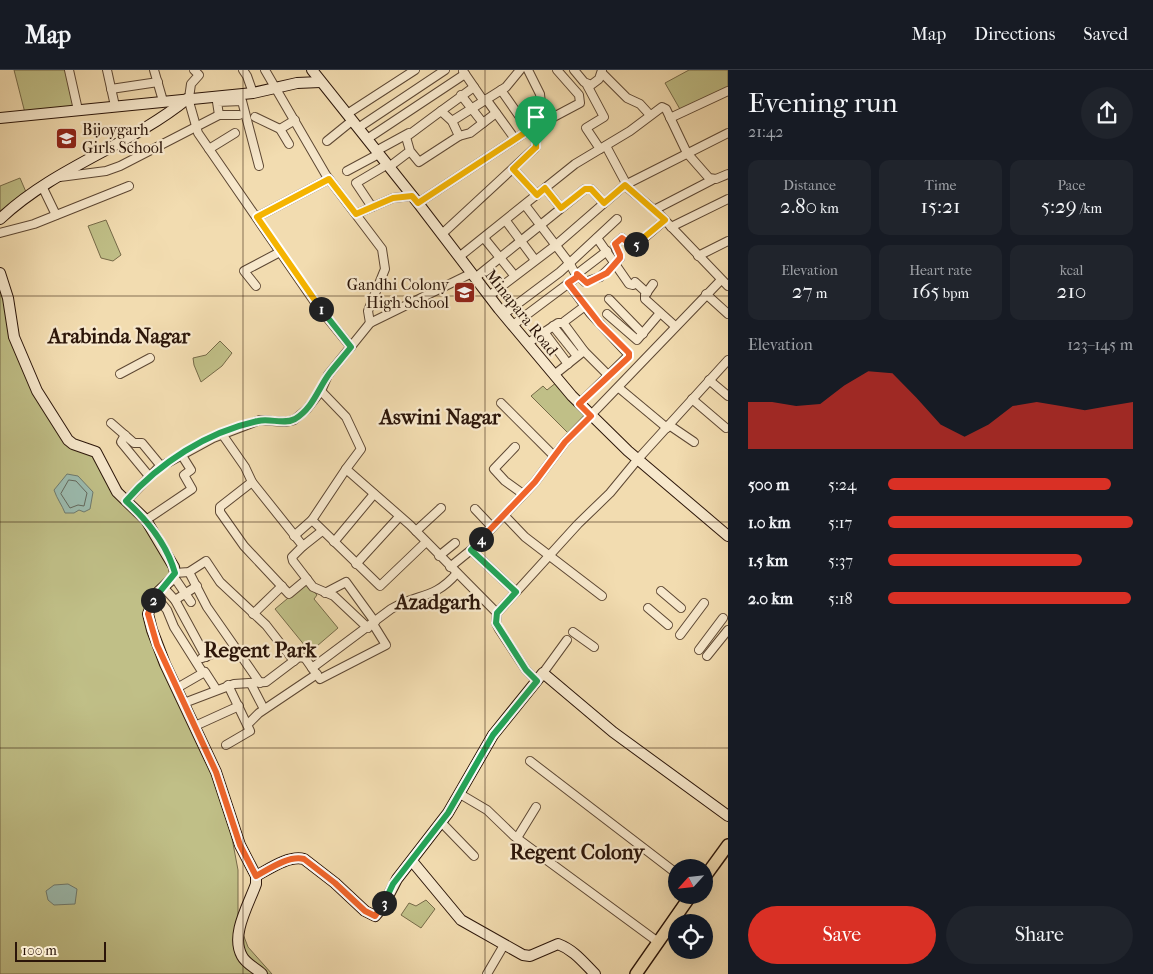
<!DOCTYPE html>
<html lang="en">
<head>
<meta charset="utf-8">
<style>
	:root { --surface:#171b24; --page:#20242c; --text:#f1f3f6; --muted:#9ea1a6; --line:#363941; --accent:#d93025 }
	body { margin:0; font-family:"IM FELL French Canon",serif; background:var(--page); color:var(--text); height:100vh; display:flex; flex-direction:column; font-size:19px; white-space:nowrap }
	* { box-sizing:border-box; margin:0 }
	p { font-size:16px; color:var(--muted) }
	.icon { flex:none; width:28px; height:28px; fill:none; stroke:currentColor; stroke-width:2; stroke-linecap:round; stroke-linejoin:round }
	.map { position:relative; flex:1; overflow:hidden }
	.panel { display:flex; flex-direction:column; background:var(--surface); width:425px }
	.panel>* { flex:none }
	.needle { width:32px; rotate:243deg }
	.buttons { position:absolute; left:668px; top:789px; display:grid; gap:10px }
	.buttons a { display:grid; place-items:center; width:45px; height:45px; border-radius:50%; background:var(--surface); box-shadow:0 5px 20px #0002; font-size:25px }
	.scale { position:absolute; left:15px; bottom:12px; width:91px; box-sizing:border-box; padding-left:5px; border:2px solid #2b1509; border-top:0; font-size:14px; line-height:18px; white-space:nowrap; color:#2b1509; -webkit-text-stroke:4px #f7e8cc; paint-order:stroke }
	.pin { position:absolute; display:grid; place-items:center; width:42px; height:42px; color:#fff; margin:-51px -21px; border-radius:50% 50% 50% 0; rotate:-45deg; box-shadow:0 0 5px #0007 }
	.pin .icon { rotate:45deg }
	.km { position:absolute; width:25px; height:25px; margin:-12px; border-radius:50%; background:#222; color:#fff; font-size:14px; line-height:25px; text-align:center }
	.round { display:grid; place-items:center; flex:none; width:52px; height:52px; border-radius:26px; background:var(--page) }
	.headline { display:flex; align-items:center; justify-content:space-between; height:85px; padding:0 20px }
	h1 { font-size:28px; font-weight:600; line-height:38px }
	.stats { display:grid; grid-template-columns:repeat(3,1fr); gap:8px; height:85px; padding:5px 20px }
	.stats div { display:grid; align-content:center; border-radius:10px; background:var(--page); text-align:center }
	.stats b { font-size:21px; font-weight:600 }
	.stats small { font-size:14px; font-weight:400 }
	.stats p { font-size:14px }
	.chart { height:140px; padding:10px 20px }
	.chart p { display:flex; justify-content:space-between }
	.chart svg { width:100%; height:90px; margin-top:5px; fill:var(--accent); opacity:.7 }
	.action { display:flex; gap:10px; margin-top:auto; padding:10px 20px }
	.action a { flex:1; height:58px; border-radius:30px; background:var(--accent); color:#fff; font-size:20px; font-weight:600; line-height:58px; text-align:center }
	.action a+a { background:var(--page); color:var(--text) }
	ul { padding:0 20px; list-style:none; font-size:16px }
	li { display:grid; grid-template-columns:80px 60px 1fr; align-items:center; height:38px }
	li i { height:12px; border-radius:6px; background:var(--accent) }
	header { display:flex; align-items:center; gap:30px; box-sizing:border-box; height:70px; padding:0 25px; background:var(--surface); border-bottom:1px solid var(--line) }
	header strong { font-size:24px }
	nav { display:flex; gap:28px; margin-inline-start:auto; font-size:18px }
	main { display:flex; flex:1; min-height:0 }
	.map>svg:first-child { display:block }
	.green { fill:#c0bf87; stroke:#766a48 }
	.water { fill:#9bbbaf; stroke:#6e796d }
	.lines { fill:none; stroke-linecap:round; stroke-linejoin:round }
	.shore { stroke:#63685c; stroke-width:1 }
	.street-casing { stroke:#5d4733; stroke-width:10 }
	.secondary-casing { stroke:#2b1509; stroke-width:12 }
	.primary-casing { stroke:#2b1509; stroke-width:14 }
	.street { stroke:#f7e8cc; stroke-width:8 }
	.secondary { stroke:#f7e8cc; stroke-width:10 }
	.primary { stroke:#f2dcb0; stroke-width:11 }
	.split-1-casing { stroke:#fff; stroke-width:10 }
	.split-2-casing { stroke:#fff; stroke-width:10 }
	.split-3-casing { stroke:#fff; stroke-width:10 }
	.split-4-casing { stroke:#fff; stroke-width:10 }
	.split-5-casing { stroke:#fff; stroke-width:10 }
	.split-6-casing { stroke:#fff; stroke-width:10 }
	.split-1 { stroke:#f5b400; stroke-width:6 }
	.split-2 { stroke:#22a559; stroke-width:6 }
	.split-3 { stroke:#f0652b; stroke-width:6 }
	.split-4 { stroke:#22a559; stroke-width:6 }
	.split-5 { stroke:#f0652b; stroke-width:6 }
	.split-6 { stroke:#f5b400; stroke-width:6 }
	.grid { fill:none; stroke:#2b1509; stroke-width:1; stroke-opacity:0.55 }
	.labels { text-anchor:middle; stroke-width:4.5; stroke-linejoin:round; paint-order:stroke }
	.poi-label { font-size:16px; fill:#2b1509; stroke:#f7e8cc; text-anchor:start }
	.street-label { font-size:16px; fill:#2b1509; stroke:#f7e8cc }
	.district-label { font-size:21px; font-weight:bold; fill:#2b1509; stroke:#f7e8cc }
</style>
</head>
<body>
<header>
<strong>Map</strong>
<nav><a>Map</a><a>Directions</a><a>Saved</a></nav>
</header>
<main>
<div class="map">
<svg width="728" height="904" viewBox="0 0 728 904">
	<rect width="100%" height="100%" fill="#f2dcb0"/>
	<filter id="stains"><feTurbulence type="fractalNoise" baseFrequency=".004" numOctaves="4"/><feColorMatrix values="0 0 0 0 .2 0 0 0 0 .09 0 0 0 0 .02 0 0 0 .5 -.17"/></filter>
	<radialGradient id="worn" r=".72"><stop offset=".6" stop-color="#630" stop-opacity="0"/><stop offset="1" stop-color="#630" stop-opacity=".3"/></radialGradient>
	<!-- green -->
	<g class="green">
		<polygon points="14,0 66,0 75,37 25,43"/>
		<polygon points="689,0 728,0 728,20 681,41 665,13"/>
		<polygon points="20,108 26,122 0,146 0,116"/>
		<polygon points="106,150 121,185 113,191 101,188 88,156"/>
		<polygon points="0,204 9,245 44,334 81,379 91,379 150,455 178,502 151,532 156,573 222,715 238,800 238,851 248,877 272,904 0,904"/>
		<polygon points="220,271 232,283 222,296 201,312 194,295 193,288 206,285"/>
		<polygon points="557,312 586,347 570,365 531,326 543,316 547,320"/>
		<polygon points="306,513 317,525 314,529 338,558 310,582 275,539"/>
		<polygon points="426,830 435,839 421,858 401,845 409,833 416,836"/>
	</g>
	<!-- water -->
	<g class="water">
		<path d="M 67,404 L 78,406 L 93,422 L 90,439 L 84,442 L 79,440 L 74,443 L 65,443 C 62,435 57,429 54,420 Z"/>
		<polygon points="68,814 77,819 75,834 54,835 48,830 46,821 54,815"/>
	</g>
	<g class="lines">
		<!-- shore -->
		<polygon class="shore" points="69,410 76,411 87,423 84,436 78,435 70,438 61,424"/>
		<defs>
			<g id="street">
				<polyline points="69,0 78,40"/>
				<polyline points="107,0 115,36"/>
				<polyline points="154,0 163,31"/>
				<polyline points="243,0 247,6 253,23"/>
				<polyline points="265,0 326,105 382,179 385,199 368,241 370,253"/>
				<polyline points="528,0 540,24 543,52"/>
				<polyline points="574,0 584,12 591,15 599,9 602,0"/>
				<polyline points="463,1 483,30"/>
				<polyline points="602,3 627,28 640,34 650,45"/>
				<polyline points="587,15 604,47 586,58 600,79"/>
				<polyline points="111,19 158,12"/>
				<polyline points="461,25 483,53"/>
				<polyline points="188,28 198,63 316,234 351,277"/>
				<polyline points="189,28 191,14 199,5 194,0"/>
				<polyline points="486,29 515,69"/>
				<polyline points="441,41 474,17"/>
				<polyline points="347,44 415,0"/>
				<polyline points="219,45 217,32 242,31 259,96"/>
				<polyline points="255,47 280,59"/>
				<polyline points="670,48 728,21"/>
				<polyline points="452,51 506,17 520,0"/>
				<polyline points="358,58 445,0"/>
				<polyline points="459,66 470,63 496,43"/>
				<polyline points="367,69 465,4"/>
				<polyline points="327,71 348,54"/>
				<polyline points="289,74 280,59 295,50"/>
				<polyline points="606,76 629,119 658,143 728,216"/>
				<polyline points="209,79 235,63"/>
				<polyline points="376,81 409,63"/>
				<polyline points="389,97 410,81 406,67 441,41 452,51 459,66 419,92 410,81"/>
				<polyline points="513,99 537,125"/>
				<polyline points="347,101 375,86"/>
				<polyline points="60,107 106,101 120,96 219,45 239,45"/>
				<polyline points="42,116 56,145"/>
				<polyline points="545,118 561,138"/>
				<polyline points="418,133 529,60 580,33 579,25 557,0"/>
				<polyline points="372,137 356,113 383,97"/>
				<polyline points="654,140 712,110"/>
				<polyline points="356,144 393,128 412,126"/>
				<polyline points="257,147 329,109"/>
				<polyline points="506,151 535,190"/>
				<polyline points="671,157 728,129"/>
				<polyline points="0,163 34,154 129,116"/>
				<polyline points="442,164 536,77 536,70 501,20"/>
				<polyline points="484,168 514,205"/>
				<polyline points="597,168 629,214 633,215 635,212 647,223"/>
				<polyline points="607,181 577,204 585,212 600,207 620,188 615,174 622,168 632,176 636,175 665,150"/>
				<polyline points="698,186 728,171"/>
				<polyline points="459,187 575,94 630,61 662,37 666,39 687,83 709,108 716,109 728,104"/>
				<polyline points="475,208 585,119 591,119 604,133"/>
				<polyline points="568,213 590,243 629,285 579,334"/>
				<polyline points="653,214 645,225 645,229 675,256"/>
				<polyline points="256,216 244,201 280,182"/>
				<polyline points="706,224 728,244"/>
				<polyline points="489,226 556,175 625,115 728,63"/>
				<polyline points="609,229 643,264"/>
				<polyline points="585,236 565,251 564,254 584,281 609,306"/>
				<polyline points="504,244 560,202 617,149"/>
				<polyline points="607,244 637,270 660,243"/>
				<polyline points="513,255 577,207 570,194 525,135"/>
				<polyline points="553,256 577,286"/>
				<polyline points="544,262 568,294"/>
				<polyline points="528,273 558,253 564,253"/>
				<polyline points="120,304 150,288"/>
				<polyline points="554,305 584,281"/>
				<polyline points="709,310 728,326"/>
				<polyline points="619,318 667,358"/>
				<polyline points="321,321 346,347 361,379 346,399 410,455 497,543 496,553 499,559 526,600 537,611"/>
				<polyline points="692,329 726,358"/>
				<polyline points="501,333 554,386"/>
				<polyline points="111,353 134,373 142,373 161,396"/>
				<polyline points="669,355 694,372"/>
				<polyline points="222,364 245,397 252,412 303,476 292,487 293,491 313,517 334,526 368,558"/>
				<polyline points="125,365 121,372 149,406"/>
				<polyline points="515,377 494,399 505,411 523,424"/>
				<polyline points="346,399 312,450 380,516 426,472"/>
				<polyline points="252,412 220,437 220,442 244,476 289,524 307,509"/>
				<polyline points="126,431 158,398 213,368 260,350 285,352 294,350 307,339 321,321 328,305 370,253 472,203"/>
				<polyline points="475,439 492,457"/>
				<polyline points="504,445 525,467 602,526"/>
				<polyline points="146,450 192,419 184,405 191,400 181,384"/>
				<polyline points="416,461 441,438"/>
				<polyline points="294,466 312,450"/>
				<polyline points="334,472 374,424"/>
				<polyline points="303,476 322,461"/>
				<polyline points="471,480 516,522"/>
				<polyline points="439,486 455,473"/>
				<polyline points="356,494 399,447"/>
				<polyline points="450,497 471,480 504,445 535,412 565,372 721,210"/>
				<polyline points="189,502 207,537 260,613"/>
				<polyline points="175,503 189,502 206,491 220,512 266,555 294,591"/>
				<polyline points="174,507 191,532"/>
				<polyline points="163,517 175,530 197,516"/>
				<polyline points="661,521 681,538"/>
				<polyline points="325,523 346,512 375,552"/>
				<polyline points="155,525 167,540 174,557 203,603 205,602 216,619"/>
				<polyline points="175,530 206,587"/>
				<polyline points="648,538 668,555"/>
				<polyline points="497,543 578,454 610,423 638,389 728,290"/>
				<polyline points="253,544 282,516"/>
				<polyline points="573,562 594,577"/>
				<polyline points="680,565 704,533"/>
				<polyline points="699,580 723,548"/>
				<polyline points="707,586 728,560"/>
				<polyline points="202,588 217,582"/>
				<polyline points="312,598 320,609 386,575 373,554"/>
				<polyline points="543,603 567,570"/>
				<polyline points="251,614 264,639"/>
				<polyline points="177,618 203,603"/>
				<path d="M 184,633 L 234,614 L 266,612 L 299,587 L 305,588 L 312,598 L 391,539 C 418,523 434,530 457,503"/>
				<polyline points="248,654 259,643 317,604"/>
				<polyline points="195,656 239,636"/>
				<polyline points="226,675 250,661 228,615"/>
				<polyline points="530,691 676,803"/>
				<polyline points="460,724 487,740 514,766 658,872"/>
				<polyline points="441,752 474,786"/>
				<polyline points="517,768 536,737"/>
				<polyline points="487,904 504,875"/>
			</g>
			<g id="secondary">
				<polyline points="312,0 418,133 499,239 572,326 628,381 728,466"/>
				<polyline points="0,48 253,23 297,13 320,12"/>
				<path d="M 0,149 C 55,97 129,76 187,29"/>
				<path d="M 0,203 L 8,228 L 14,267 L 37,321 L 68,370 L 73,374 L 96,382 L 117,422 L 146,450 L 174,497 L 175,503 L 174,507 L 155,525 L 151,536 L 148,544 L 152,560 L 165,594 L 216,702 L 240,775 L 256,806 L 256,814 C 249,834 230,865 242,886 C 246,894 256,898 262,904"/>
				<path d="M 412,791 L 461,850 L 523,885 L 530,886 L 558,874 C 574,880 583,892 595,904"/>
				<path d="M 256,806 C 269,799 289,785 304,789 L 335,813 L 365,841 L 375,846 L 382,838 L 397,809 L 448,743 L 493,665 L 543,603 L 613,662 L 728,746"/>
			</g>
			<g id="primary">
				<polyline points="704,808 728,775"/>
				<polyline points="636,904 691,825"/>
			</g>
		</defs>
		<!-- street casing -->
		<use href="#street" class="street-casing"/>
		<!-- secondary casing -->
		<use href="#secondary" class="secondary-casing"/>
		<!-- primary casing -->
		<use href="#primary" class="primary-casing"/>
		<!-- street -->
		<use href="#street" class="street"/>
		<!-- secondary -->
		<use href="#secondary" class="secondary"/>
		<!-- primary -->
		<use href="#primary" class="primary"/>
	</g>
	<g class="lines">
		<defs>
			<polyline id="split-1" points="321,239 257,147 329,109 356,144 393,128 412,126 418,133 529,60 536,70 536,77"/>
			<path id="split-2" d="M 153,530 L 175,503 C 167,475 147,450 126,431 C 159,393 207,362 258,351 C 270,348 284,355 295,349 C 313,338 318,319 329,304 C 336,295 344,286 351,277 L 321,239"/>
			<path id="split-3" d="M 153,530 L 148,544 L 157,575 L 216,702 L 240,775 L 256,806 C 269,799 289,785 304,789 L 335,813 L 365,841 L 375,846 L 384,833"/>
			<polyline id="split-4" points="384,833 393,814 448,743 493,665 537,611 526,600 496,553 497,543 516,522 471,480 481,469"/>
			<polyline id="split-5" points="481,469 535,412 565,372 591,346 579,334 629,287 629,283 600,254 568,213 577,207 577,204 587,213 607,203 620,188 620,185 615,174 622,168 632,176 636,174"/>
			<polyline id="split-6" points="536,77 513,99 537,125 545,118 561,138 585,119 591,119 604,133 625,115 665,150 636,174"/>
		</defs>
		<!-- split-1 casing -->
		<use href="#split-1" class="split-1-casing"/>
		<!-- split-2 casing -->
		<use href="#split-2" class="split-2-casing"/>
		<!-- split-3 casing -->
		<use href="#split-3" class="split-3-casing"/>
		<!-- split-4 casing -->
		<use href="#split-4" class="split-4-casing"/>
		<!-- split-5 casing -->
		<use href="#split-5" class="split-5-casing"/>
		<!-- split-6 casing -->
		<use href="#split-6" class="split-6-casing"/>
		<!-- split-1 -->
		<use href="#split-1" class="split-1"/>
		<!-- split-2 -->
		<use href="#split-2" class="split-2"/>
		<!-- split-3 -->
		<use href="#split-3" class="split-3"/>
		<!-- split-4 -->
		<use href="#split-4" class="split-4"/>
		<!-- split-5 -->
		<use href="#split-5" class="split-5"/>
		<!-- split-6 -->
		<use href="#split-6" class="split-6"/>
	</g>
	<!-- grid -->
	<path class="grid" d="M 243,0 L 243,904M 485,0 L 485,904M 0,226 L 728,226M 0,452 L 728,452M 0,678 L 728,678"/>
	<!-- icons -->
	<defs>
		<symbol id="university-square" viewBox="-11 -11 22 22"><rect x="-9" y="-9" width="18" height="18" rx="4" fill="#8f2418" stroke="#f7e8cc"/><path d="M0-5L7-2L0 1L-7-2ZM-4 1L0 2.5L4 1V4Q0 6-4 4Z" fill="#fff"/></symbol>
		<symbol id="school-square" viewBox="-11 -11 22 22"><rect x="-9" y="-9" width="18" height="18" rx="4" fill="#8f2418" stroke="#f7e8cc"/><path d="M0-5L7-2L0 1L-7-2ZM-4 1L0 2.5L4 1V4Q0 6-4 4Z" fill="#fff"/></symbol>
	</defs>
	<g fill-rule="evenodd">
		<use href="#university-square" x="54" y="56" width="25" height="25"/>
		<use href="#school-square" x="452" y="210" width="25" height="25"/>
	</g>
	<g class="labels">
		<!-- poi labels -->
		<g class="poi-label">
			<text x="82" y="65">Bijoygarh<tspan x="82" dy="18">Girls School</tspan></text>
			<text x="449" y="220" text-anchor="end">Gandhi Colony<tspan x="449" dy="18">High School</tspan></text>
		</g>
		<!-- street labels -->
		<g class="street-label">
			<text transform="translate(522 242) rotate(51)" y="6">Minapara Road</text>
		</g>
		<!-- district labels -->
		<g class="district-label">
			<text x="119" y="273">Arabinda Nagar</text>
			<text x="440" y="354">Aswini Nagar</text>
			<text x="438" y="539">Azadgarh</text>
			<text x="260" y="587">Regent Park</text>
			<text x="577" y="789">Regent Colony</text>
		</g>
	</g>
	<rect width="100%" height="100%" filter="url(#stains)"/>
	<rect width="100%" height="100%" fill="url(#worn)"/>
</svg>
<div class="buttons">
<a><svg class="needle" viewBox="-14 -14 28 28"><path d="M0-13l5 13h-10z" fill="#e53935"/><path d="M0 13l5-13h-10z" fill="#9ea1a6"/></svg></a>
<a><svg class="icon" aria-label="locate" viewBox="0 0 24 24"><circle cx="12" cy="12" r="6"/><path d="M12 2v4M12 18v4M2 12h4M18 12h4"/></svg></a>
</div>
<div class="scale">100 m</div>
<div class="pin" style="left:536px;top:77px;background:#1e9e55"><svg class="icon" aria-label="arrive" viewBox="0 0 24 24"><path d="M6 21V4h12l-3 4 3 4H6"/></svg></div>
<b class="km" style="left:321px;top:239px">1</b>
<b class="km" style="left:153px;top:530px">2</b>
<b class="km" style="left:384px;top:833px">3</b>
<b class="km" style="left:481px;top:469px">4</b>
<b class="km" style="left:636px;top:174px">5</b>
</div>
<section class="panel">
<div class="headline"><div><h1>Evening run</h1><p>21:42</p></div><a class="round"><svg class="icon" aria-label="share" viewBox="0 0 24 24"><path d="M12 15V3M7 8l5-5 5 5M5 13v7h14v-7"/></svg></a></div>
<div class="stats">
<div><p>Distance</p><b>2.80<small> km</small></b></div>
<div><p>Time</p><b>15:21</b></div>
<div><p>Pace</p><b>5:29<small> /km</small></b></div>
</div>
<div class="stats">
<div><p>Elevation</p><b>27<small> m</small></b></div>
<div><p>Heart rate</p><b>165<small> bpm</small></b></div>
<div><p>kcal</p><b>210</b></div>
</div>
<div class="chart"><p><span>Elevation</span>123–145 m</p>
<svg viewBox="0 0 160 44" preserveAspectRatio="none"><path d="M0 44V21L10 21L20 23L30 22L40 13L50 6L60 7L70 19L80 32L90 38L100 32L110 23L120 21L130 23L140 25L150 23L160 21V44z"/></svg>
</div>
<ul>
<li><b>500 m</b>5:24<i style="width:91%"></i></li>
<li><b>1.0 km</b>5:17<i style="width:100%"></i></li>
<li><b>1.5 km</b>5:37<i style="width:79%"></i></li>
<li><b>2.0 km</b>5:18<i style="width:99%"></i></li>
</ul>
<div class="action"><a>Save</a><a>Share</a></div>
</section>
</main>
</body>
</html>
